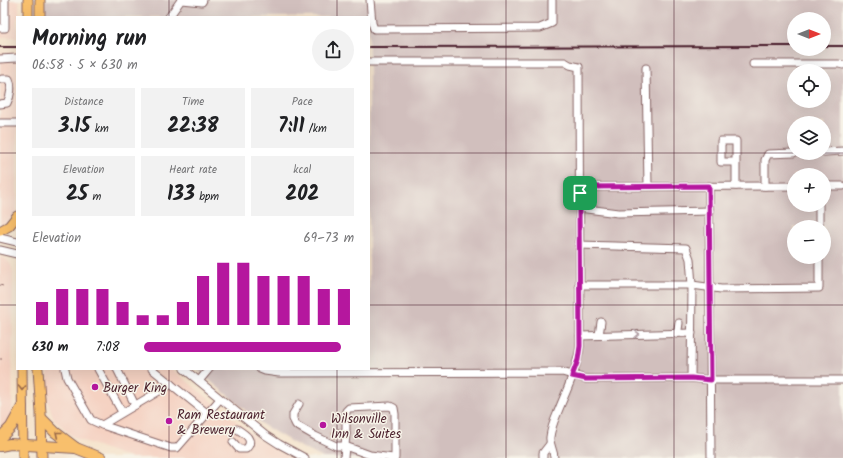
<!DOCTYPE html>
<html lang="en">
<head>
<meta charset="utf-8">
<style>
	:root { --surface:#fff; --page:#f2f2f2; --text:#202124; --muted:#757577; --accent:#b5179e }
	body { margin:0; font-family:Kalam,sans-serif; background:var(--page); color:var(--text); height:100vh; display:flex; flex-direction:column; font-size:15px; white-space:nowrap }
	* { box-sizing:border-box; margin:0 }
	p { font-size:13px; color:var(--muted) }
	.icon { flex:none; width:22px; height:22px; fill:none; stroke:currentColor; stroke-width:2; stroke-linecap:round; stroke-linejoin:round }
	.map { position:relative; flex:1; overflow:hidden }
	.drawer { position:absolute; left:16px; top:16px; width:354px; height:354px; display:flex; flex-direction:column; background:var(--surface); border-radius:0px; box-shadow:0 4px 16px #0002 }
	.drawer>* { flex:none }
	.needle { width:26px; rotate:90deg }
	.buttons { position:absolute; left:787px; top:12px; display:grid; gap:8px }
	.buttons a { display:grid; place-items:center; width:44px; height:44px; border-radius:50%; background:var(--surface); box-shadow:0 4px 16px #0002; font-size:20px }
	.pin { position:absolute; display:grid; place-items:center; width:34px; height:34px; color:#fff; margin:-17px; border-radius:8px; box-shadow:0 2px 6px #0006 }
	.round { display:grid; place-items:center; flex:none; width:42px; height:42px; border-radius:21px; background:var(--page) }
	.summary { display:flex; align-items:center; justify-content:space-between; height:68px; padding:0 16px }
	h1 { font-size:22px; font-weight:700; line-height:30px }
	.metrics { display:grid; grid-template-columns:repeat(3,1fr); gap:6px; height:68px; padding:4px 16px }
	.metrics div { display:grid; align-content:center; border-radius:0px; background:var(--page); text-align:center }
	.metrics b { font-size:20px; font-weight:700 }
	.metrics small { font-size:11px; font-weight:400 }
	.metrics p { font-size:11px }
	.chart { height:112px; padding:8px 16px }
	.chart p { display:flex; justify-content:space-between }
	.chart svg { width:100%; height:72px; margin-top:4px; stroke:var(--accent); stroke-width:6 }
	ul { padding:0 16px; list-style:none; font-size:13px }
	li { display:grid; grid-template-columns:64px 48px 1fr; align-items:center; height:30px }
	li i { height:10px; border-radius:5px; background:var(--accent) }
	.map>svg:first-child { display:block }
	.built { fill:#f5d2c2 }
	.industrial { fill:#d1bfbd; fill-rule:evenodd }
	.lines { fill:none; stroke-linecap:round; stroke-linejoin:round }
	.minor-tunnel { stroke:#d3bbaa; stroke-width:7; stroke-dasharray:7 3.5; stroke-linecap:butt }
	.minor-casing { stroke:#866363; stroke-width:9 }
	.major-casing { stroke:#866363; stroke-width:11 }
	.highway-casing { stroke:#866363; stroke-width:12 }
	.path { stroke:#866363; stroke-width:1; stroke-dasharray:3 3; stroke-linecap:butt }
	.minor { stroke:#fff; stroke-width:7 }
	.major { stroke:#f8bf6c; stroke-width:9 }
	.highway { stroke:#f8bf6c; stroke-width:10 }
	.rail { stroke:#4a1f2b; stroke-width:2 }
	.oneway { stroke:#ae9aa0 }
	.oneway2 { stroke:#986748 }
	.route-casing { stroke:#fff; stroke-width:8 }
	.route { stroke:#b5179e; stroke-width:5 }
	.grid { fill:none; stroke:#4a1f2b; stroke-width:1; stroke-opacity:0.55 }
	.poi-dot { fill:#b5179e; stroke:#f7f3e8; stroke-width:1.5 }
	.labels { text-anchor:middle; stroke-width:3; stroke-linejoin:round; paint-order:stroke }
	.poi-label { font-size:13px; fill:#4a1f2b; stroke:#f7f3e8; text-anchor:start }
</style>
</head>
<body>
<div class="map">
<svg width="843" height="458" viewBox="0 0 843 458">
	<rect width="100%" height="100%" fill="#f7f3e8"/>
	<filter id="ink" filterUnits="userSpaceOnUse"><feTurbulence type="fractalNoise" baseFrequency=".025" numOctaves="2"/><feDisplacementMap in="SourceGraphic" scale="8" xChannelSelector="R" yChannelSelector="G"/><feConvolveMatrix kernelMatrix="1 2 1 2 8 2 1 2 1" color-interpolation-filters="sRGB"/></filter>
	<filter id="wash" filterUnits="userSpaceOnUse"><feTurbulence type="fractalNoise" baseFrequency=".012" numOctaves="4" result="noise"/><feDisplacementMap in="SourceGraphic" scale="16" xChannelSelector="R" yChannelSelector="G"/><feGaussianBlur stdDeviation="0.9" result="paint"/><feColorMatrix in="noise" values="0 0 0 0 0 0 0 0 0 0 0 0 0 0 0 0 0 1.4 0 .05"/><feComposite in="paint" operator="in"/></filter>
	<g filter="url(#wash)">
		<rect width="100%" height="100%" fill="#f5e2ca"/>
		<!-- built -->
		<g class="built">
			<polygon points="0,0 19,0 19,17 17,17 17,37 0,37"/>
			<polygon points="0,53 17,53 17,204 16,212 12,219 0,228"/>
			<polygon points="0,257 7,260 11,265 13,271 13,279 12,415 8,424 0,432"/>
			<polygon points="48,369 172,369 258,439 291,458 130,458 78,439 72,436 54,419 48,402"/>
		</g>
		<!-- industrial -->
		<path class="industrial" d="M 45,0 L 843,0 L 843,458 L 323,458 L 295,444 L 263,425 L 196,369 L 369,369 L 369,17 L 45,17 ZM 794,19 L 824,19 L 824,49 L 794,49 ZM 794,71 L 824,71 L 824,101 L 794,101 ZM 794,123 L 824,123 L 824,153 L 794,153 ZM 794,175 L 824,175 L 824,205 L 794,205 ZM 794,227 L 824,227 L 824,257 L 794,257 Z"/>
	</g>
	<g filter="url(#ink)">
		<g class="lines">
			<!-- minor-tunnel -->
			<polyline class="minor-tunnel" points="332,436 339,433"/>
			<defs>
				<g id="minor">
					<polyline points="370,0 372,23 374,29 540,28 552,23 552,0"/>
					<polyline points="169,17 181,0 202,2 203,0"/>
					<polyline points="0,28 5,28 5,0"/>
					<polyline points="0,59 17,58"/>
					<path d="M 369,62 L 565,62 L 570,65 L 579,67 L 580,346 C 577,370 566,391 557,414 C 554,421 551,429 550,437 C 549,445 554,450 554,458"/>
					<polyline points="753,64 839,64 843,65"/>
					<polyline points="646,68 648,186"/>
					<path d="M 0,104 L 7,103 C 11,96 12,86 9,79 L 2,79"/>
					<polyline points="0,123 17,123"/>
					<polyline points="824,152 843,151"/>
					<polyline points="736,162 721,162 721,141 736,141 736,186"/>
					<polyline points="709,186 711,458"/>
					<polyline points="765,186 765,160 768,154 794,153"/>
					<polyline points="824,186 843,186"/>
					<polyline points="580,193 587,187 794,186"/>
					<polyline points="579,208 618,213 710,211"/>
					<polyline points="819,227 819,205"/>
					<polyline points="0,238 17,242"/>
					<polyline points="579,245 686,248 690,259 692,285 691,378"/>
					<polyline points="0,250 17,254"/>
					<polyline points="579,285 692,285 721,289 819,288 819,257"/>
					<polyline points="676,334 678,330 679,323"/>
					<polyline points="599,335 601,322"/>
					<polyline points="580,336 692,333"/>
					<polyline points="65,369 67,378 91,420 102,425 171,448 177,448 220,399"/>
					<polyline points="98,369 122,412"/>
					<polyline points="117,369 135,405"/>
					<polyline points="152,369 208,414"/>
					<polyline points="184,369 265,435 279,444 305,458"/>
					<polyline points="260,369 265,371 279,373 562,372 586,379 691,378 711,380 843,380"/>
					<polyline points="199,381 209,369"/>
					<polyline points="299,404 293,414 293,419 296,425 315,436 336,446 345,446 370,455 393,458"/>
					<polyline points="102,425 171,384"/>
					<polyline points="339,433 346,434"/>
					<path d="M 233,442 L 239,449 L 246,449 C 255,440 245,434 237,429"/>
					<polyline points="344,458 346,434 346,411 349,408 390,406 394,408 395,414 395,458"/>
					<polyline points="543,458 543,453 550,444"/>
				</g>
				<g id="major">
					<polyline points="28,0 28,17"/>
					<polyline points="40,17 40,0"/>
					<polyline points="0,231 9,226 17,216"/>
					<polyline points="22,369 23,458"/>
					<polyline points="38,369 41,413 42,458"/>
				</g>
				<g id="highway">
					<polyline points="42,419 55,432 76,448 101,458"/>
					<polyline points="0,438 11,427 22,407"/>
					<polyline points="0,446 10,444 76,448"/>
				</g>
			</defs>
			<!-- minor casing -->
			<use href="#minor" class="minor-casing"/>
			<!-- major casing -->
			<use href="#major" class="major-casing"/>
			<!-- highway casing -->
			<use href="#highway" class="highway-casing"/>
			<!-- path -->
			<g class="path">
				<polyline points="0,285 3,286"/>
				<polyline points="0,359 2,359"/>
			</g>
			<!-- minor -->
			<use href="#minor" class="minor"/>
			<!-- major -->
			<use href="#major" class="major"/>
			<!-- highway -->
			<use href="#highway" class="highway"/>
			<!-- rail -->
			<g class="rail">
				<polyline points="824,46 843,46"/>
				<polyline points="0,47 17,47"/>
				<polyline points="369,47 794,46"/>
			</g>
		</g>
		<!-- one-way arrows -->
		<defs><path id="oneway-chevron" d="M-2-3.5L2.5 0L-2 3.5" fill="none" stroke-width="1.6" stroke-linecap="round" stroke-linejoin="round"/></defs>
		<use class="oneway" href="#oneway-chevron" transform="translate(637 334) rotate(-1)"/>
		<g class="oneway2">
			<use href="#oneway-chevron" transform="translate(22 388) rotate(90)"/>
			<use href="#oneway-chevron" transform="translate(58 434) rotate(-141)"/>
		</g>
	</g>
	<g class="lines" filter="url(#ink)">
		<defs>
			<polygon id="route" points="709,186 711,380 691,378 586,379 572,376 578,360 580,346 579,208 580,193 587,187"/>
		</defs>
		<!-- route casing -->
		<use href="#route" class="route-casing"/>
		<!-- route -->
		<use href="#route" class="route"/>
	</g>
	<!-- grid -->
	<path class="grid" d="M 169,0 L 169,17M 337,0 L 337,17M 506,0 L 506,458M 674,0 L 674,458M 0,153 L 17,153M 369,153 L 794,153M 824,153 L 843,153M 0,305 L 17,305M 369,305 L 843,305M 169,369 L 169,458M 337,369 L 337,458"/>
	<!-- markers -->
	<g class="poi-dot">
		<circle cx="95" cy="387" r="4"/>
		<circle cx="169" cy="421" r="4"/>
		<circle cx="323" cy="425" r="4"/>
	</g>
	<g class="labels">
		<!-- poi labels -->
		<g class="poi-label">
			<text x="103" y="392">Burger King</text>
			<text x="177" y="419">Ram Restaurant<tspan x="177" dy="15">&amp; Brewery</tspan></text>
			<text x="331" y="423">Wilsonville<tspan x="331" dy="15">Inn &amp; Suites</tspan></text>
		</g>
	</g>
</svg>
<div class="buttons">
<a><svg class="needle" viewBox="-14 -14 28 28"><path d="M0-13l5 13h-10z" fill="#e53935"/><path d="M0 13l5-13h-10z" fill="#757577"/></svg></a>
<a><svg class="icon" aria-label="locate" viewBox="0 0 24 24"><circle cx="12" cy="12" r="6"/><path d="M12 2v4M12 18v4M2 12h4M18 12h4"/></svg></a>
<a><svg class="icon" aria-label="layers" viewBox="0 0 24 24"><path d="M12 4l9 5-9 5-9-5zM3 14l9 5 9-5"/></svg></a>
<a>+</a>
<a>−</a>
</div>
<div class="pin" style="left:580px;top:193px;background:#1e9e55"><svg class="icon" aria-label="arrive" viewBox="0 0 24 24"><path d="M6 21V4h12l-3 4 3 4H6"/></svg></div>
<section class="drawer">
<div class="summary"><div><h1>Morning run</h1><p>06:58 · 5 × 630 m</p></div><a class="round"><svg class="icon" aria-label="share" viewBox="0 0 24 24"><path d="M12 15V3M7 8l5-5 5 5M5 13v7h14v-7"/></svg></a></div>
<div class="metrics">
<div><p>Distance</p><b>3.15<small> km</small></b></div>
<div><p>Time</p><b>22:38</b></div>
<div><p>Pace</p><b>7:11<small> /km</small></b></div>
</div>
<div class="metrics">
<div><p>Elevation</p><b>25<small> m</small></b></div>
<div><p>Heart rate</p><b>133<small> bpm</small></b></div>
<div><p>kcal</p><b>202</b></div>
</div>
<div class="chart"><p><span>Elevation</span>69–73 m</p>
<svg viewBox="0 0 160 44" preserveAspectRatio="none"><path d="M5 44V30M15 44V22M25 44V22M35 44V22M45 44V30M55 44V38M65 44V38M75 44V30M85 44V14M95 44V6M105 44V6M115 44V14M125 44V14M135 44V14M145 44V22M155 44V22"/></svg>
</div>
<ul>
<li><b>630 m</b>7:08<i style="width:94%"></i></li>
</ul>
</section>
</div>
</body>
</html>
